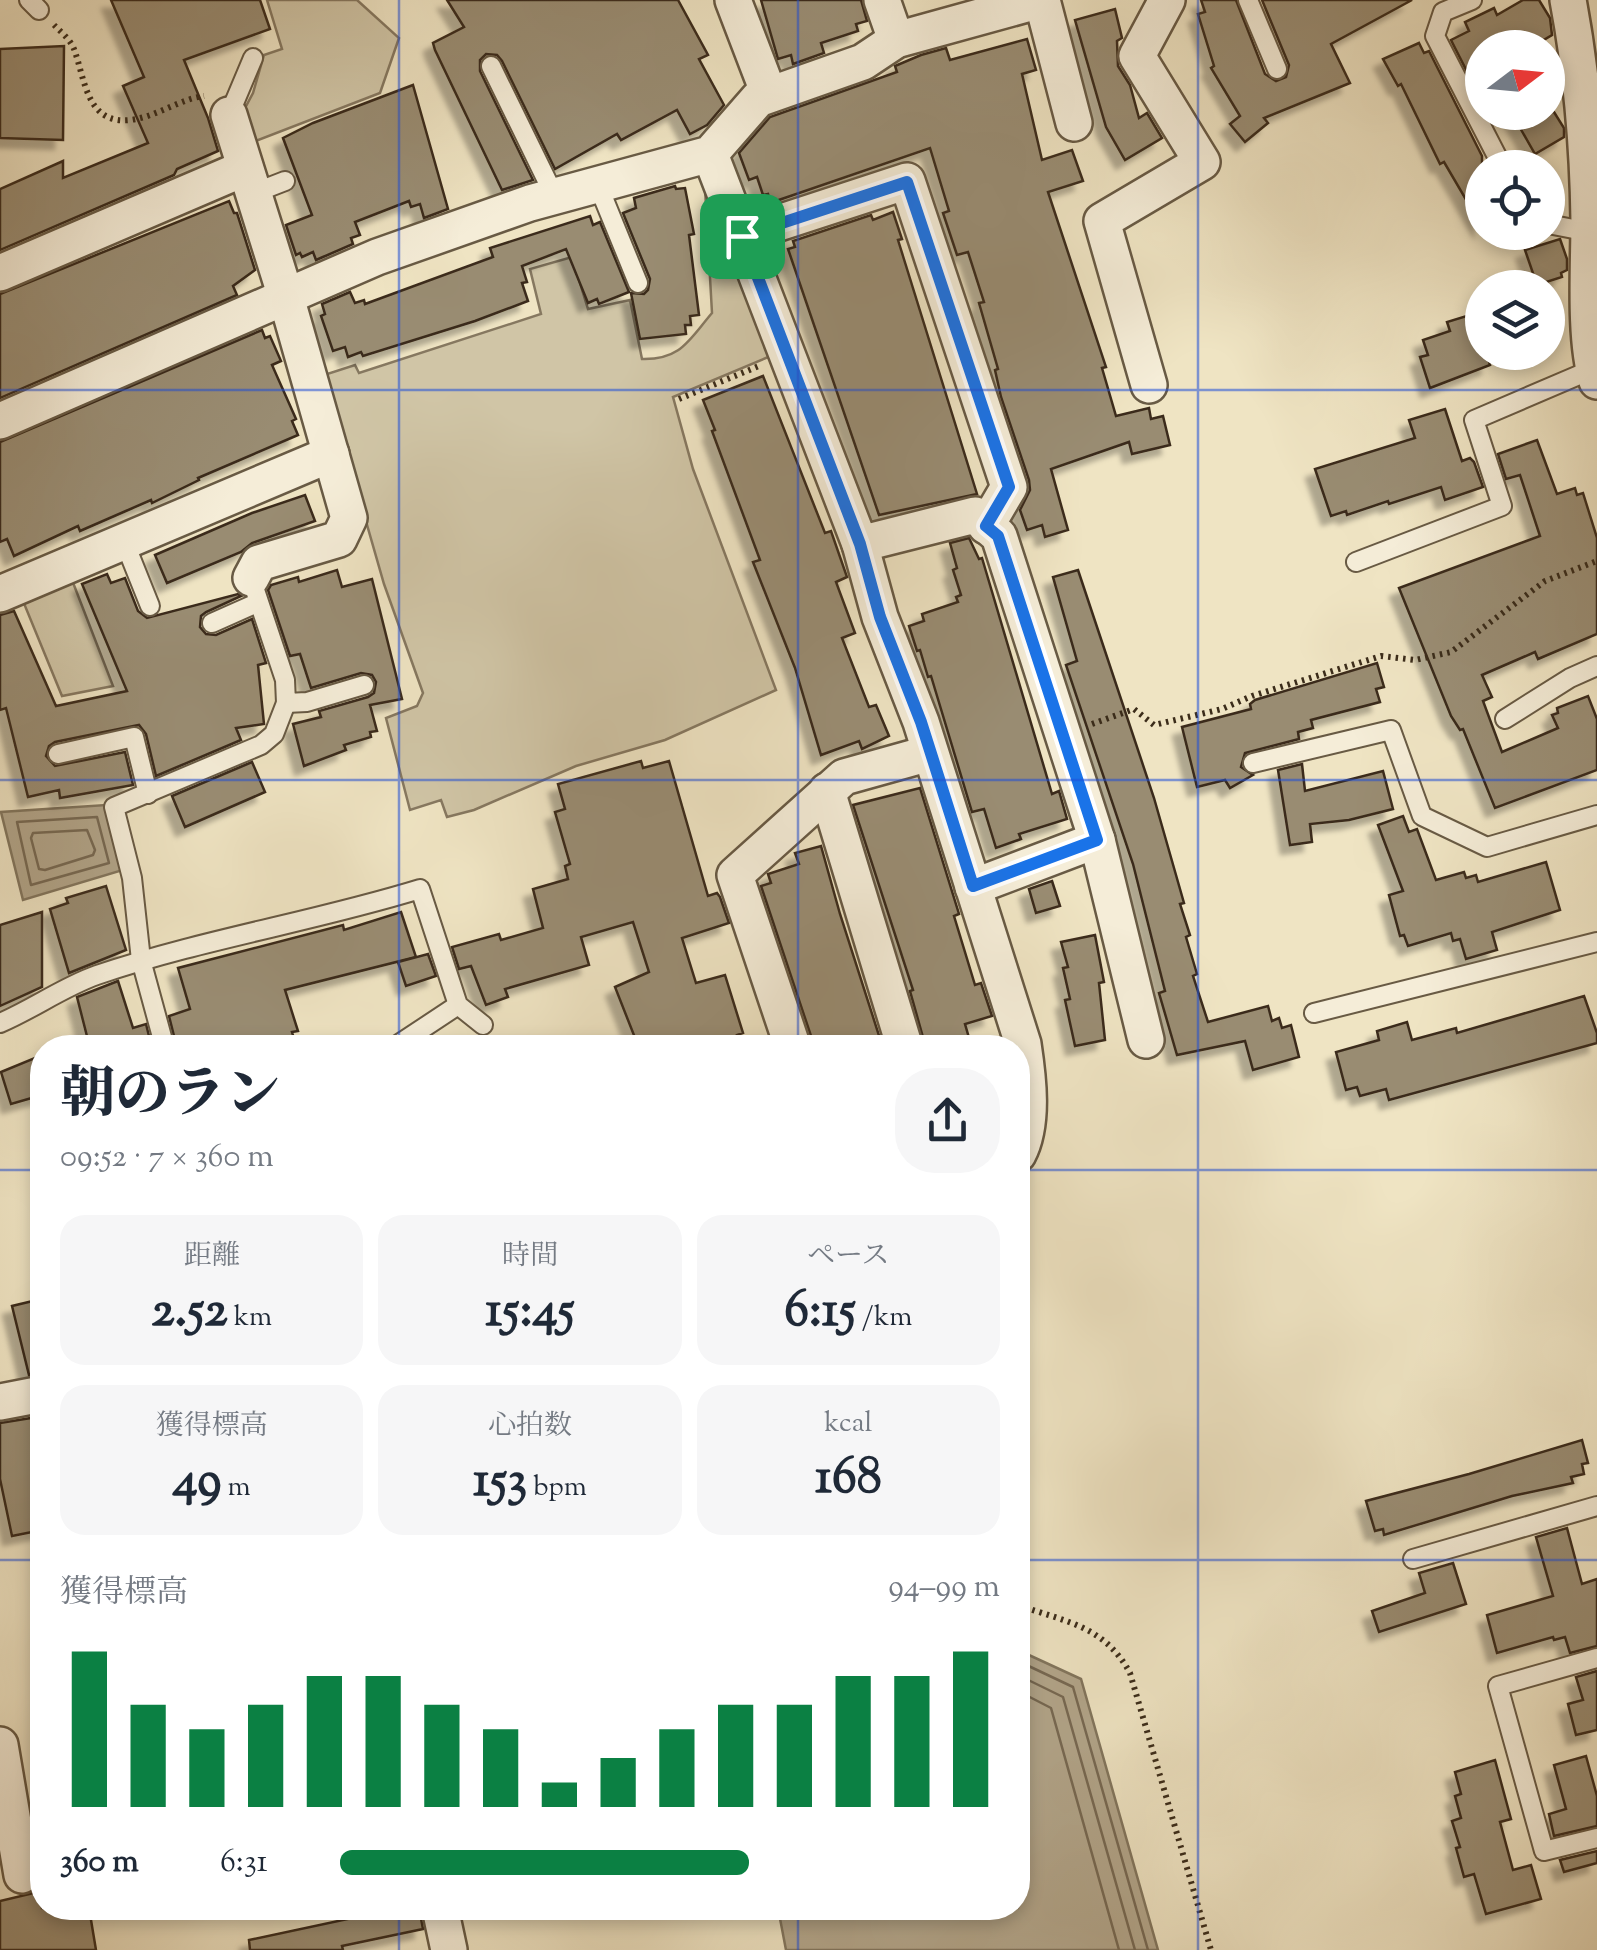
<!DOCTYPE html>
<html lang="ja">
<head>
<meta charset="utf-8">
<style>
	:root { --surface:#fff; --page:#f6f6f7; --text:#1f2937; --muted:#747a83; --accent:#0b8043 }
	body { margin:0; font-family:"Sorts Mill Goudy","Noto Serif JP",serif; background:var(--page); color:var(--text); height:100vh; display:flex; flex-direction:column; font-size:38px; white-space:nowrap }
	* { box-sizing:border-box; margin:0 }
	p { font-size:32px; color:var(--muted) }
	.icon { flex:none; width:55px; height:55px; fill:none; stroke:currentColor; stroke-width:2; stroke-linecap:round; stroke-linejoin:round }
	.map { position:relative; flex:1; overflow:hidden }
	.drawer { position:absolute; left:30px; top:1035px; width:1000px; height:885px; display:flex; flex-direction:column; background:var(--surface); border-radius:40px; box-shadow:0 5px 15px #0003 }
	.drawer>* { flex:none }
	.needle { width:65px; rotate:74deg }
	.buttons { position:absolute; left:1465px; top:30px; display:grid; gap:20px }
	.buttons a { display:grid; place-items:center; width:100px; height:100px; border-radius:50%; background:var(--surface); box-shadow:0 5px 15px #0003; font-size:50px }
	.pin { position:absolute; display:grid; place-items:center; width:85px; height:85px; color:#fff; margin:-42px; border-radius:20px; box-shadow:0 5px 15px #0006 }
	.round { display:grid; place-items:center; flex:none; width:105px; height:105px; border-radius:40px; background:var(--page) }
	.headline { display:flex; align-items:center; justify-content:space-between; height:170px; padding:0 30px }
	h1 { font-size:55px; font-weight:800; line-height:75px }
	.metrics { display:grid; grid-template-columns:repeat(3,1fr); gap:15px; height:170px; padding:10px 30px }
	.metrics div { display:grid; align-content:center; border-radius:25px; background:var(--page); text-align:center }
	.metrics b { font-size:50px; font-weight:800 }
	.metrics small { font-size:28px; font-weight:400 }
	.metrics p { font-size:28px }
	.chart { height:280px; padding:20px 30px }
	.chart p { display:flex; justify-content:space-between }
	.chart svg { width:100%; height:180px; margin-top:10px; stroke:var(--accent); stroke-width:6 }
	ul { padding:0 30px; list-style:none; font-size:32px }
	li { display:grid; grid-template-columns:160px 120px 1fr; align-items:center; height:75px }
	li i { height:25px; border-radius:12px; background:var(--accent) }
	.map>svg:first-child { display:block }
	.green { fill:#d0c5a6; stroke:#867860; stroke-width:2.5 }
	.water { fill:#b2a58a; stroke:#82755d; stroke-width:2.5 }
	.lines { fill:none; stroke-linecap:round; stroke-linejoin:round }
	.shore { stroke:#766852; stroke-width:2.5 }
	.building { fill:#998c72; stroke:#3b2c1a; stroke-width:2.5; filter:url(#shadow) }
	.service-casing { stroke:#685a44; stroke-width:22 }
	.minor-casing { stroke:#685a44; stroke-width:40 }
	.path { stroke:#3b2c1a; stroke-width:6; stroke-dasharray:2.5 5; stroke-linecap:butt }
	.service { stroke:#f5edd8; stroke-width:18 }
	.minor { stroke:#f5edd8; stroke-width:35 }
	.route-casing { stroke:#fff; stroke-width:20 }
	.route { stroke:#1a73e8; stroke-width:12 }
	.grid { fill:none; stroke:#1d4ed8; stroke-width:2.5; stroke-opacity:0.55 }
</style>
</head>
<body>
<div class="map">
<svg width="1597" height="1950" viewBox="0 0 1597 1950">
	<defs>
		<filter id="shadow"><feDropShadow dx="-9" dy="9" stdDeviation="2.5" flood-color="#0004"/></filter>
	</defs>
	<rect width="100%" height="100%" fill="#efe4c3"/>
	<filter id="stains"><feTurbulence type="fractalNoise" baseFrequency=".002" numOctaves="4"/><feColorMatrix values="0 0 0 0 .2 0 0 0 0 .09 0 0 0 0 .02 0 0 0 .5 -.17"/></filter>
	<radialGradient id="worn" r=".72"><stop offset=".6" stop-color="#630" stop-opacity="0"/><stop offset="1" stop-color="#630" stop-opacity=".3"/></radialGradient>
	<!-- green -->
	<g class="green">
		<polygon points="267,0 357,0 399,38 380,93 253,142 244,110 253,93 264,55 282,49"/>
		<path d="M 705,188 L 773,355 L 673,397 L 693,469 L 776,690 L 665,740 L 576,766 L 474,810 L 447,817 L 441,800 L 410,810 L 386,718 L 417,706 L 423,693 L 384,584 L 324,375 L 355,365 L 359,373 L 541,314 L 530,269 L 572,257 L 588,309 L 630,300 L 642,359 C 681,360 689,340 712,313 Z"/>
		<polygon points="72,580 113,686 62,696 23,601"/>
	</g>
	<!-- water -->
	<g class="water">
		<polygon points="106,805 123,870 23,900 1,812"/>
		<polygon points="1018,1650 1081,1679 1158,1950 786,1950 778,1908 1018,1908"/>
	</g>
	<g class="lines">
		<!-- shore -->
		<g class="shore">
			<polygon points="97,817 109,863 31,885 17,822"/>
			<polygon points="87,830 95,850 93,855 45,870 39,869 31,838 33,833"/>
			<polyline points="1018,1661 1073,1687 1148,1950"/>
			<polyline points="1018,1675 1063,1697 1135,1950"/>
			<polyline points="1018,1691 1051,1708 1119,1950"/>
		</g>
	</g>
	<!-- building -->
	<g class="building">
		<polygon points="111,0 260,0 270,29 184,60 208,118 218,151 177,169 174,175 0,250 0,189 63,161 63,178 148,143 123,86 144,77"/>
		<polygon points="447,0 678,0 708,55 699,59 724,105 707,125 690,134 677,110 621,140 617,134 555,169 502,61 497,55 486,54 480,60 480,71 533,180 502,190 435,50 433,43 464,27"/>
		<polygon points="761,0 861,0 867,21 856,24 858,31 821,43 824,53 793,64 791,55 778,59"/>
		<polygon points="1201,0 1236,0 1265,74 1276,81 1286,77 1289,65 1262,0 1412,0 1331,44 1350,83 1264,118 1268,123 1245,142 1230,124 1240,116 1211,68 1214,66 1198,14 1205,12"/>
		<polygon points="1523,0 1539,0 1550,18 1552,35 1530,48 1482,48 1482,101 1451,40 1469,31 1465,22 1494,8 1497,15"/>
		<polygon points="1115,9 1122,38 1117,41 1118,66 1130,85 1139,118 1147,113 1162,138 1125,160 1106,127 1075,20"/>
		<polygon points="1027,39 1036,70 1022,74 1042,160 1072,150 1083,181 1048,192 1106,367 1102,368 1116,416 1149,408 1151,419 1163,416 1170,445 1132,454 1129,442 1051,469 1068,530 1045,537 1042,525 1027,530 1020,510 1030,490 1029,480 1001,397 995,370 998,369 979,303 984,302 968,252 957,255 943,213 949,211 930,148 770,203 768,194 763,195 757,177 749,180 739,153 770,117 897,72 895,66 921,55 946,48 950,60"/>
		<polygon points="1419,43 1424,53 1429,51 1482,156 1482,227 1444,162 1440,164 1401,84 1398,86 1383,59"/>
		<polygon points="64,46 63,140 0,138 0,49"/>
		<polygon points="413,85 448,209 424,218 420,204 411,207 409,201 355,222 360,235 351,238 353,244 316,260 313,252 302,257 300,253 296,255 286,225 312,215 283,138 313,123"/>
		<polygon points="1511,112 1554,112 1564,128 1564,137 1535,154"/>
		<polygon points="675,186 676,189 685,188 694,234 689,235 699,315 690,316 691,325 685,325 686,334 640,339 631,293 644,294 648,290 650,279 623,213 636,208 634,198"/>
		<polygon points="229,201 234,213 237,213 255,270 233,286 237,295 0,398 0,294"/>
		<polygon points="893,212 902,239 898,240 977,494 879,515 788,249 795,247 793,241 871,215 873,220"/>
		<polygon points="590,216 593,225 600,222 629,292 599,304 597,299 588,303 566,249 522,266 527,282 522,283 528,301 475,321 363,356 361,352 348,357 345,347 333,351 321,316 325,314 322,304 350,292 355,303 364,300 365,304 493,257 490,248"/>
		<polygon points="1560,239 1567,259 1567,270 1561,273 1562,277 1537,285 1525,250"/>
		<polygon points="1473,314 1482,352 1486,352 1490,365 1430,388 1420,357 1428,355 1423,340 1450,331 1447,322"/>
		<polygon points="262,330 265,338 270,336 281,361 272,365 296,419 292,421 298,435 198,478 199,480 152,503 151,500 80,531 78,526 14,556 7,539 0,542 0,442"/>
		<polygon points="763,376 825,533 831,531 847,577 836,582 855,633 842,638 869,707 876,705 889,736 862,749 859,741 821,755 795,668 753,562 760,560 712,431 715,430 703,400"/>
		<polygon points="1445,409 1462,461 1470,458 1474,462 1483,487 1445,500 1441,487 1389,504 1388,501 1347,515 1346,511 1331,516 1315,469 1415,438 1409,420"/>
		<polygon points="1537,440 1557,494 1575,488 1577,495 1583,493 1597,538 1597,634 1538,659 1535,652 1482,675 1492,697 1483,701 1502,752 1558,728 1552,715 1558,713 1557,708 1588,696 1597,719 1597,770 1495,808 1463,729 1460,730 1451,716 1399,588 1540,536 1520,475 1506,479 1498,454"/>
		<polygon points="305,495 315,521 252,543 241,552 167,583 155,555 252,513"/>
		<polygon points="969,538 979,559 982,558 1052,794 1059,791 1067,819 1019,834 1021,839 996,848 984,809 972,812 931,676 928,677 920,650 917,651 909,626 924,621 922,614 958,602 956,597 961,595 953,570 957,568 950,543"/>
		<polygon points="337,570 342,587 372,579 402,699 370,705 377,731 370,732 371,737 344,745 346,750 304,766 293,724 321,717 319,711 368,697 374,693 376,682 372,675 361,673 311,688 300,654 290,656 268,590 271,585 298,577 299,582"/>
		<polygon points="1078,570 1154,798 1184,903 1180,904 1190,935 1186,937 1197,974 1193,976 1208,1022 1268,1006 1272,1021 1279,1018 1282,1028 1291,1025 1299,1057 1253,1070 1245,1041 1177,1055 1159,993 1165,991 1133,864 1066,665 1077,661 1053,577"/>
		<polygon points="107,574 111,583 125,578 138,611 147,618 238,594 241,596 206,612 201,616 200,627 206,634 216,635 252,619 266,663 258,665 264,724 236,728 241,740 156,776 146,734 139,725 55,742 49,746 46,756 55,766 125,752 133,785 60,798 59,790 28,797 6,708 0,710 0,615 14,611 56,706 127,691 82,584"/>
		<polygon points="1377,663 1384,687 1376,689 1380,702 1311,720 1313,728 1298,732 1299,739 1245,753 1241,767 1253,775 1230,788 1225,780 1197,787 1182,727 1251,709 1250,704 1255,700"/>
		<polygon points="641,761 643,768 669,761 708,896 717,893 720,897 729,923 682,938 696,983 725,975 743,1033 737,1035 741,1048 639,1048 615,987 649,972 633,922 581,937 589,965 505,989 508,997 486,1005 471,966 459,969 452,947 499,934 501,940 543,928 533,889 568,879 565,866 570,864 555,812 565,809 558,784"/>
		<polygon points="252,762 265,792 185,827 172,796"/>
		<polygon points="1302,764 1305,791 1383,771 1393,809 1349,820 1310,824 1312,842 1290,845 1278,770"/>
		<polygon points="920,788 959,914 954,916 975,985 981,983 992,1016 965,1024 972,1048 926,1048 910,991 913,990 853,805"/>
		<polygon points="1403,816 1409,832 1417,829 1436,880 1464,872 1466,878 1476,875 1478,882 1546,862 1560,910 1492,932 1497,950 1466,959 1460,939 1453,941 1451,933 1408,946 1404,935 1400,936 1389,895 1403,891 1378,825"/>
		<polygon points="821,846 840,914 883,1048 822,1048 820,1040 813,1042 761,886 771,883 768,874 799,864 795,853"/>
		<polygon points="1052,881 1060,906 1036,913 1029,889"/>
		<polygon points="106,886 126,950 69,973 50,909 68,903 66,898"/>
		<polygon points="42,912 42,987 0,1006 0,925"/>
		<polygon points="401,912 416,957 285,990 298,1031 292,1032 297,1048 177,1048 169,1016 190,1009 178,968 343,925 344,930"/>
		<polygon points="1095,935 1104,982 1099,983 1105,1040 1075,1046 1065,1000 1070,999 1063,968 1068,967 1061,942"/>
		<polygon points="428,954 436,976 406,986 398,962"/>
		<polygon points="118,981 133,1028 146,1024 152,1048 90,1048 77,997"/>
		<polygon points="1584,996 1597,1033 1597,1043 1389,1100 1386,1089 1360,1096 1357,1087 1346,1090 1336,1052 1379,1040 1377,1031 1407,1022 1412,1040 1456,1028 1457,1033"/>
		<polygon points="42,1055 42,1095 11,1104 1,1072"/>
		<polygon points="37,1300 39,1305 42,1304 42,1373 29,1375 12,1306"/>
		<polygon points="31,1418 38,1461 42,1461 42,1530 12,1536 0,1479 0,1423"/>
		<polygon points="1582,1440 1588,1463 1582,1464 1584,1474 1571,1477 1573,1483 1512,1496 1384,1535 1383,1529 1375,1531 1366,1501 1469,1474"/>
		<polygon points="1567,1528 1582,1584 1597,1579 1597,1646 1570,1653 1565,1637 1554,1640 1553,1637 1497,1653 1487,1615 1553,1596 1536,1537"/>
		<polygon points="1453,1563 1466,1604 1379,1632 1372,1611 1425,1593 1419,1573"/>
		<polygon points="1597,1671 1597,1730 1576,1735 1568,1704 1583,1700 1576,1677"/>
		<polygon points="1586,1756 1597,1796 1597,1826 1554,1836 1549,1814 1566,1809 1554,1765"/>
		<polygon points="1495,1760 1511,1819 1500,1822 1513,1870 1531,1865 1541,1899 1486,1914 1474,1874 1464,1877 1456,1848 1460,1847 1452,1821 1461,1818 1455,1796 1461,1794 1455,1772"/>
		<polygon points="1597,1851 1597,1863 1564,1872 1560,1860"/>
		<polygon points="42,1891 42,1908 89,1908 96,1950 0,1950 0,1901"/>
		<polygon points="399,1908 419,1908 423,1929 342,1946 343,1950 250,1950 249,1940"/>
	</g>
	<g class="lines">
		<defs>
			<g id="service">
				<polyline points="29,0 39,10"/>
				<polyline points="1248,0 1277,69"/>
				<polyline points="1472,0 1443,12 1435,36 1503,168"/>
				<polyline points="491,66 555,197"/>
				<polyline points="229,115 253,58"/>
				<polyline points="598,185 638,283"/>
				<polyline points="254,193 285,181"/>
				<polyline points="1548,224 1589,232"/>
				<polyline points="124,541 150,606"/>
				<polyline points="1356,562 1502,506 1474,420 1593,369"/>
				<polyline points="251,578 285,680 286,703 307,702 364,685"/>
				<polyline points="212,623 257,603"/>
				<polyline points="1505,719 1570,678 1597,666"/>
				<polyline points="58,754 134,737 148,794"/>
				<polyline points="1253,763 1391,730 1422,816 1487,847 1597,815"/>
				<polyline points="1314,1013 1597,942"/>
				<path d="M 0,1023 C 33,1009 63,987 97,975 C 203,939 313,922 420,889 L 458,1005 L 483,1025"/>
				<polyline points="165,1048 141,960 132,878 114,807 261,745 274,734 286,703"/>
				<polyline points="393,1048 458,1005"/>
				<polyline points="1413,1559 1597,1506"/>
				<polyline points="1597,1658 1498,1686 1544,1851 1597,1838"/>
			</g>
			<g id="minor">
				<polyline points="733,0 769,94"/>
				<polyline points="882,0 896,40"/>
				<polyline points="1042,0 1074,123"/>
				<path d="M 1568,0 C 1582,74 1588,146 1589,221 C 1589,267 1584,339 1597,381"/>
				<polyline points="229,115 286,297 349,518 339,539 259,563 251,578"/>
				<path d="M 710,154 L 860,544 L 880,617 L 921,722 L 1023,1044 C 1028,1077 1034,1124 1018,1154"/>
				<polyline points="742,235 907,181 1009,487 986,526"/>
				<polyline points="0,273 245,168"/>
				<polyline points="1149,385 1102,221 1202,162 1137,56 1167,0"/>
				<polyline points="0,421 377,257 530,203 710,154 758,99 863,62 896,40 1041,0"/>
				<polyline points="860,544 975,515 999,536 1097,840 1146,1040"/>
				<polyline points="0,594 331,454"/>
				<polyline points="827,791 905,1048"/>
				<polyline points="973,887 1097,840"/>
				<polyline points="793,1048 735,875 844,777 930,753"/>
				<polyline points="0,1402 42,1394"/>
				<polyline points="0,1745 22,1875"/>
				<polyline points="440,1908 449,1950"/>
			</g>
		</defs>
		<!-- service casing -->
		<use href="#service" class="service-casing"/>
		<!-- minor casing -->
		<use href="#minor" class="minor-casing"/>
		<!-- path -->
		<g class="path">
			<path d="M 54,25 C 61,32 70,39 74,49 C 85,78 86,125 130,120 C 156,117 180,99 204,96"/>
			<polyline points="679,399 759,366"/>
			<polyline points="1092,724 1134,709 1154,725 1222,709 1252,696 1381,656 1415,660 1451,652 1545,581 1597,561"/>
			<path d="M 1018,1605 C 1065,1622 1104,1625 1130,1673 L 1211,1950"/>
		</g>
		<!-- service -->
		<use href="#service" class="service"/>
		<!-- minor -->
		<use href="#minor" class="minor"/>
	</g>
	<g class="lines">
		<defs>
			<polygon id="route" points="907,182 1009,487 986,526 998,536 1097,840 973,886 921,722 880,617 860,544 742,236"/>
		</defs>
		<!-- route casing -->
		<use href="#route" class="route-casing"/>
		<!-- route -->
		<use href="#route" class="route"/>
	</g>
	<!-- grid -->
	<path class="grid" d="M 399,0 L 399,1048M 798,0 L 798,1048M 1198,0 L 1198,1950M 0,390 L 1597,390M 0,780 L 1597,780M 0,1170 L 42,1170M 1018,1170 L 1597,1170M 0,1560 L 42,1560M 1018,1560 L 1597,1560M 399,1908 L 399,1950M 798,1908 L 798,1950"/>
	<rect width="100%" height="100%" filter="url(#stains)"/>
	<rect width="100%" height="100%" fill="url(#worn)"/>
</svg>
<div class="buttons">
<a><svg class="needle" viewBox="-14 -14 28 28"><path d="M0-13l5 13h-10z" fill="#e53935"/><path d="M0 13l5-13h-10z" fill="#747a83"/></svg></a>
<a><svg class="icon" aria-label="locate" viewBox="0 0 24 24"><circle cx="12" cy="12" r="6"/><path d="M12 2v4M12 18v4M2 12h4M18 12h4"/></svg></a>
<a><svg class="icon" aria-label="layers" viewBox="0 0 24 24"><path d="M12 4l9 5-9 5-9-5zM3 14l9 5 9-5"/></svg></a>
</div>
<div class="pin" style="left:742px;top:236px;background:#1e9e55"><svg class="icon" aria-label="arrive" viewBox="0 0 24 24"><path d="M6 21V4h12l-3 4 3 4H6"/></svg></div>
<section class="drawer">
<div class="headline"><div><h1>朝のラン</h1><p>09:52 · 7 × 360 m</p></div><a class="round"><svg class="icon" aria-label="share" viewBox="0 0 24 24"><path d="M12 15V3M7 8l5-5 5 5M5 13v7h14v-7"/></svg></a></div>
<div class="metrics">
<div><p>距離</p><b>2.52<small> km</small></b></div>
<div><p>時間</p><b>15:45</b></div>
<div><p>ペース</p><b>6:15<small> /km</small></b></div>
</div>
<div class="metrics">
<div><p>獲得標高</p><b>49<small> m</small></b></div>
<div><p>心拍数</p><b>153<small> bpm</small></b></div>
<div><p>kcal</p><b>168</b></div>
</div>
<div class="chart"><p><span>獲得標高</span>94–99 m</p>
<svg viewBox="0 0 160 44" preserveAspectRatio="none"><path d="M5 44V6M15 44V19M25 44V25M35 44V19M45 44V12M55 44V12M65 44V19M75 44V25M85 44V38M95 44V32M105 44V25M115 44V19M125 44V19M135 44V12M145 44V12M155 44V6"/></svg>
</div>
<ul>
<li><b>360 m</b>6:31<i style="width:62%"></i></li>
</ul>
</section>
</div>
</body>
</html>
